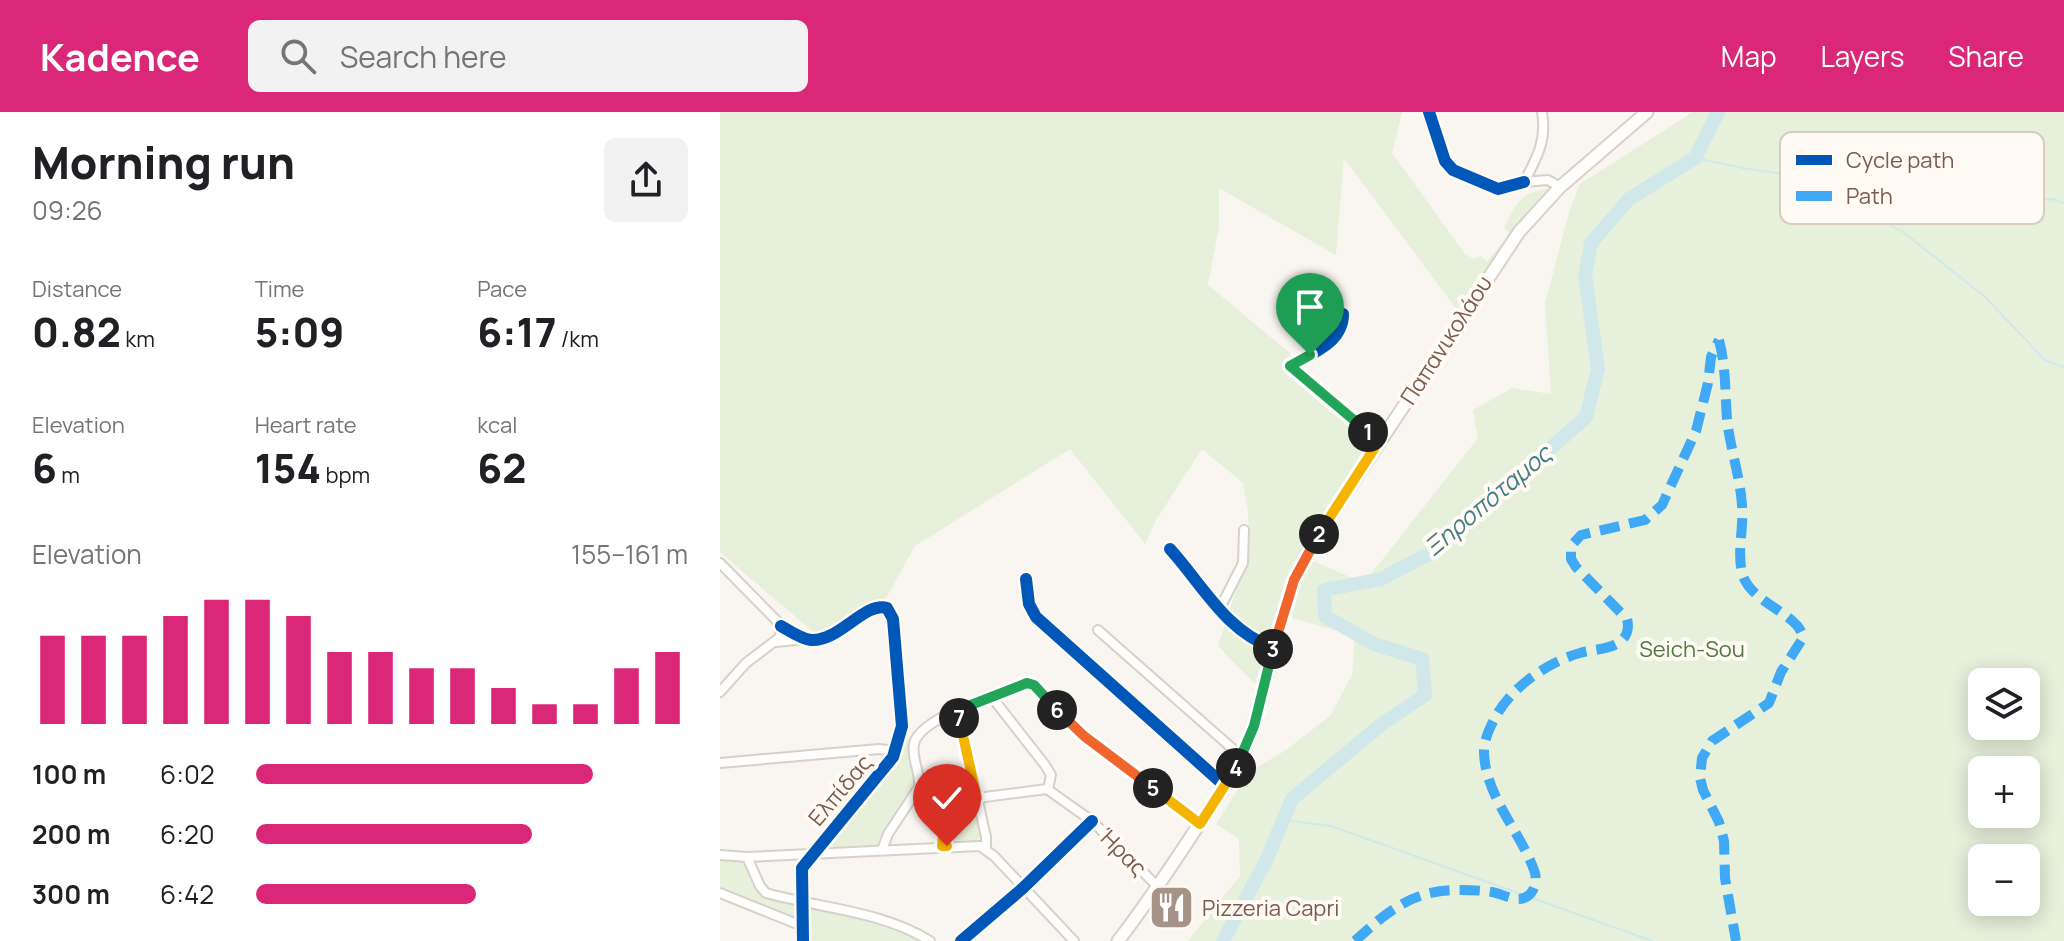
<!DOCTYPE html>
<html lang="en">
<head>
<meta charset="utf-8">
<style>
	:root { --surface:#fff; --page:#f2f2f2; --text:#202124; --muted:#757577; --accent:#db2777 }
	body { margin:0; font-family:Manrope,sans-serif; background:var(--page); color:var(--text); height:100vh; display:flex; flex-direction:column; font-size:30px; white-space:nowrap }
	* { box-sizing:border-box; margin:0 }
	p { font-size:26px; color:var(--muted) }
	.icon { flex:none; width:44px; height:44px; fill:none; stroke:currentColor; stroke-width:2; stroke-linecap:round; stroke-linejoin:round }
	.map { position:relative; flex:1; overflow:hidden }
	.details { display:flex; flex-direction:column; background:var(--surface); width:720px }
	.details>* { flex:none }
	.controls { position:absolute; left:1248px; top:556px; display:grid; gap:16px }
	.controls a { display:grid; place-items:center; width:72px; height:72px; border-radius:12px; background:var(--surface); box-shadow:0 4px 20px #0003; font-size:40px }
	.pin { position:absolute; display:grid; place-items:center; width:68px; height:68px; color:#fff; margin:-82px -34px; border-radius:50% 50% 50% 0; rotate:-45deg; box-shadow:0 0 8px #0007 }
	.pin .icon { rotate:45deg }
	.km { position:absolute; width:40px; height:40px; margin:-20px; border-radius:50%; background:#222; color:#fff; font-size:22px; line-height:40px; text-align:center }
	.round { display:grid; place-items:center; flex:none; width:84px; height:84px; border-radius:12px; background:var(--page) }
	.overview { display:flex; align-items:center; justify-content:space-between; height:136px; padding:0 32px }
	h1 { font-size:44px; font-weight:800; line-height:60px }
	.stats { display:grid; grid-template-columns:repeat(3,1fr); gap:12px; height:136px; padding:8px 32px }
	.stats div { display:grid; align-content:center }
	.stats b { font-size:40px; font-weight:800 }
	.stats small { font-size:22px; font-weight:400 }
	.stats p { font-size:22px }
	.chart { height:224px; padding:16px 32px }
	.chart p { display:flex; justify-content:space-between }
	.chart svg { width:100%; height:144px; margin-top:8px; stroke:var(--accent); stroke-width:6 }
	ul { padding:0 32px; list-style:none; font-size:26px }
	li { display:grid; grid-template-columns:128px 96px 1fr; align-items:center; height:60px }
	li i { height:20px; border-radius:10px; background:var(--accent) }
	header { display:flex; align-items:center; gap:48px; box-sizing:border-box; height:112px; padding:0 40px; background:var(--accent); color:#fff }
	header strong { font-size:38px }
	nav { display:flex; gap:44px; margin-inline-start:auto; font-size:28px }
	.search { width:560px; height:72px; background:var(--page); display:flex; align-items:center; gap:20px; box-sizing:border-box; padding:0 28px; border-radius:12px; color:var(--muted); font-size:30px }
	main { display:flex; flex:1; min-height:0 }
	.map>svg:first-child { display:block }
	.green { fill:#e7f0db; fill-rule:evenodd }
	.lines { fill:none; stroke-linecap:round; stroke-linejoin:round }
	.stream { stroke:#d0e8ea; stroke-width:2 }
	.river { stroke:#d0e8ea; stroke-width:14 }
	.street-casing { stroke:#d7d1cb; stroke-width:12 }
	.secondary-casing { stroke:#d9d2cb; stroke-width:15 }
	.street { stroke:#fefefd; stroke-width:8 }
	.secondary { stroke:#fefefd; stroke-width:11 }
	.quiet { stroke:#3fa9f5; stroke-width:10; stroke-dasharray:20 10; stroke-linecap:butt }
	.cycleway-casing { stroke:#fffaf3; stroke-width:17 }
	.cycleway { stroke:#0057b8; stroke-width:12 }
	.split-1-casing { stroke:#fff; stroke-width:16 }
	.split-2-casing { stroke:#fff; stroke-width:16 }
	.split-3-casing { stroke:#fff; stroke-width:16 }
	.split-4-casing { stroke:#fff; stroke-width:16 }
	.split-5-casing { stroke:#fff; stroke-width:16 }
	.split-6-casing { stroke:#fff; stroke-width:16 }
	.split-7-casing { stroke:#fff; stroke-width:16 }
	.split-8-casing { stroke:#fff; stroke-width:16 }
	.split-1 { stroke:#22a559; stroke-width:10 }
	.split-2 { stroke:#f5b400; stroke-width:10 }
	.split-3 { stroke:#f0652b; stroke-width:10 }
	.split-4 { stroke:#22a559; stroke-width:10 }
	.split-5 { stroke:#f5b400; stroke-width:10 }
	.split-6 { stroke:#f0652b; stroke-width:10 }
	.split-7 { stroke:#22a559; stroke-width:10 }
	.split-8 { stroke:#f5b400; stroke-width:10 }
	.labels { text-anchor:middle; stroke-width:8; stroke-linejoin:round; paint-order:stroke }
	.street-label { font-size:22px; fill:#7a5c4d; stroke:#fffaf3 }
	.park-label { font-size:22px; fill:#537a41; stroke:#fffaf3 }
	.poi-label { font-size:22px; fill:#7a5c4d; stroke:#fffaf3; text-anchor:start }
	.water-label { font-size:24px; font-style:italic; fill:#437c86; stroke:#fffaf3 }
	.key { fill:#fffaf3; stroke:#d7cbc1; stroke-width:2 }
	.key-label { font-size:22px; fill:#7a5c4d }
</style>
</head>
<body>
<header>
<strong>Kadence</strong>
<div class="search"><svg class="icon" aria-label="search" viewBox="0 0 24 24"><circle cx="10" cy="10" r="6"/><path d="M15 15l6 6"/></svg>Search here</div>
<nav><a>Map</a><a>Layers</a><a>Share</a></nav>
</header>
<main>
<section class="details">
<div class="overview"><div><h1>Morning run</h1><p>09:26</p></div><a class="round"><svg class="icon" aria-label="share" viewBox="0 0 24 24"><path d="M12 15V3M7 8l5-5 5 5M5 13v7h14v-7"/></svg></a></div>
<div class="stats">
<div><p>Distance</p><b>0.82<small> km</small></b></div>
<div><p>Time</p><b>5:09</b></div>
<div><p>Pace</p><b>6:17<small> /km</small></b></div>
</div>
<div class="stats">
<div><p>Elevation</p><b>6<small> m</small></b></div>
<div><p>Heart rate</p><b>154<small> bpm</small></b></div>
<div><p>kcal</p><b>62</b></div>
</div>
<div class="chart"><p><span>Elevation</span>155–161 m</p>
<svg viewBox="0 0 160 44" preserveAspectRatio="none"><path d="M5 44V17M15 44V17M25 44V17M35 44V11M45 44V6M55 44V6M65 44V11M75 44V22M85 44V22M95 44V27M105 44V27M115 44V33M125 44V38M135 44V38M145 44V27M155 44V22"/></svg>
</div>
<ul>
<li><b>100 m</b>6:02<i style="width:78%"></i></li>
<li><b>200 m</b>6:20<i style="width:64%"></i></li>
<li><b>300 m</b>6:42<i style="width:51%"></i></li>
</ul>
</section>
<div class="map">
<svg width="1344" height="829" viewBox="0 0 1344 829">
	<rect width="100%" height="100%" fill="#f9f5f0"/>
	<!-- green -->
	<g class="green">
		<path d="M 0,0 L 682,0 L 672,41 L 745,142 L 754,147 L 761,144 L 767,150 L 790,121 L 784,116 C 798,90 797,82 828,77 L 830,79 L 764,165 L 759,163 L 737,198 L 624,46 L 616,143 L 499,76 L 499,114 L 488,173 L 571,242 L 570,265 L 654,332 L 574,452 L 535,572 L 498,534 L 529,438 L 528,401 L 523,371 L 482,337 L 436,408 L 425,432 L 350,337 L 195,434 L 166,486 L 119,514 L 97,523 L 0,440 Z"/>
		<path d="M 973,0 L 1344,0 L 1344,829 L 468,829 L 520,764 L 519,727 L 496,712 L 528,661 L 566,638 L 610,604 L 632,563 L 635,524 L 572,506 L 577,477 L 593,449 L 644,471 L 758,326 L 753,298 L 792,276 L 831,282 L 825,192 L 850,97 L 860,72 ZM 1262,570 L 1306,570 L 1306,614 L 1262,614 ZM 1262,658 L 1306,658 L 1306,702 L 1262,702 ZM 1262,746 L 1306,746 L 1306,790 L 1262,790 Z"/>
		<polygon points="193,624 191,634 196,673 159,733 114,735 110,730 173,654 185,626"/>
		<polygon points="249,701 256,702 262,724 254,730 232,728 230,722"/>
		<polygon points="0,748 23,749 37,779 43,784 172,816 203,829 89,829 87,813 0,777"/>
	</g>
	<g class="lines">
		<!-- stream -->
		<g class="stream">
			<polyline points="975,46 1028,57 1084,65 1183,120 1264,184 1326,249 1344,255"/>
			<polyline points="1147,98 1185,91 1333,87 1344,91"/>
			<polyline points="563,708 611,714 932,829"/>
		</g>
		<!-- river -->
		<polyline class="river" points="503,829 546,749 572,687 662,612 705,583 702,547 654,532 605,504 604,478 661,467 716,438 866,305 878,257 865,164 871,131 909,87 975,46 998,0"/>
		<defs>
			<g id="street">
				<polyline points="709,0 725,49 733,58 778,77 804,70"/>
				<path d="M 822,0 C 827,28 817,46 804,70 L 828,68 L 840,75"/>
				<path d="M 623,202 C 623,231 592,241 570,254 L 659,329"/>
				<path d="M 450,437 C 482,472 506,520 554,536"/>
				<polyline points="0,451 59,511 61,519 59,526 26,551 0,580"/>
				<polyline points="306,467 309,492 316,505 505,674"/>
				<polyline points="500,496 523,451 524,418"/>
				<path d="M 61,514 C 70,519 81,527 91,528 C 119,530 145,489 167,496 L 173,507 L 182,614 L 173,645 L 82,756 L 83,829"/>
				<polyline points="378,518 522,645"/>
				<polyline points="55,530 86,527"/>
				<polyline points="271,584 325,653 331,663 328,677"/>
				<polyline points="238,598 266,725 266,737"/>
				<polyline points="0,651 159,637 176,639"/>
				<path d="M 222,734 C 222,718 245,697 257,686 L 327,677 L 372,709 L 438,775"/>
				<path d="M 162,738 L 168,722 L 199,675 C 201,661 191,647 194,632 C 198,607 282,578 305,571 L 314,573 L 356,617 L 480,712"/>
				<polyline points="0,743 27,745 260,734 274,744 354,829"/>
				<path d="M 27,745 L 40,774 L 46,781 C 100,796 162,799 210,829"/>
				<polyline points="0,781 82,814"/>
				<polyline points="241,829 303,776 372,709"/>
			</g>
			<path id="secondary" d="M 398,829 C 427,792 452,753 478,714 C 495,688 515,664 526,635 C 552,566 556,491 595,428 L 799,120 L 840,75 L 927,0"/>
		</defs>
		<!-- street casing -->
		<use href="#street" class="street-casing"/>
		<!-- secondary casing -->
		<use href="#secondary" class="secondary-casing"/>
		<!-- street -->
		<use href="#street" class="street"/>
		<!-- secondary -->
		<use href="#secondary" class="secondary"/>
		<!-- quiet -->
		<g class="quiet">
			<path d="M 999,228 C 1006,255 1005,280 1007,307 C 1010,336 1020,364 1022,393 C 1024,415 1017,439 1022,461 C 1030,492 1080,501 1083,526 L 1061,560 L 1049,591 L 992,629 L 982,646 L 980,666 L 983,678 L 999,710 L 1004,729 L 1005,766 L 1016,829"/>
			<path d="M 635,829 C 666,801 690,779 735,778 C 746,778 760,778 772,780 C 784,782 800,794 811,781 C 816,775 817,765 814,758 C 800,719 765,684 764,640 C 764,628 769,617 775,606 C 791,575 828,550 860,541 C 873,537 890,538 901,529 C 908,523 909,515 907,507 L 856,455 L 851,447 L 851,434 L 861,423 L 925,408 L 942,393 L 976,319 L 988,271 L 991,245 L 999,228"/>
		</g>
		<defs>
			<g id="cycleway">
				<polyline points="709,0 725,49 733,58 778,77 804,70"/>
				<path d="M 623,202 C 623,231 592,241 570,254 L 659,329"/>
				<path d="M 450,437 C 482,472 506,520 554,536"/>
				<polyline points="306,467 309,492 316,505 505,674"/>
				<path d="M 61,514 C 70,519 81,527 91,528 C 119,530 145,489 167,496 L 173,507 L 182,614 L 173,645 L 82,756 L 83,829"/>
				<polyline points="241,829 303,776 372,709"/>
			</g>
		</defs>
		<!-- cycleway casing -->
		<use href="#cycleway" class="cycleway-casing"/>
		<!-- cycleway -->
		<use href="#cycleway" class="cycleway"/>
	</g>
	<g class="lines">
		<defs>
			<polyline id="split-1" points="590,243 570,254 648,320"/>
			<polyline id="split-2" points="599,422 659,329 648,320"/>
			<polyline id="split-3" points="553,537 574,468 599,422"/>
			<polyline id="split-4" points="516,656 534,614 553,537"/>
			<polyline id="split-5" points="433,676 480,712 516,656"/>
			<polyline id="split-6" points="337,598 364,624 433,676"/>
			<polyline id="split-7" points="239,606 238,598 307,571 314,573 337,598"/>
			<polyline id="split-8" points="227,734 222,734 223,724 257,686 239,606"/>
		</defs>
		<!-- split-1 casing -->
		<use href="#split-1" class="split-1-casing"/>
		<!-- split-2 casing -->
		<use href="#split-2" class="split-2-casing"/>
		<!-- split-3 casing -->
		<use href="#split-3" class="split-3-casing"/>
		<!-- split-4 casing -->
		<use href="#split-4" class="split-4-casing"/>
		<!-- split-5 casing -->
		<use href="#split-5" class="split-5-casing"/>
		<!-- split-6 casing -->
		<use href="#split-6" class="split-6-casing"/>
		<!-- split-7 casing -->
		<use href="#split-7" class="split-7-casing"/>
		<!-- split-8 casing -->
		<use href="#split-8" class="split-8-casing"/>
		<!-- split-1 -->
		<use href="#split-1" class="split-1"/>
		<!-- split-2 -->
		<use href="#split-2" class="split-2"/>
		<!-- split-3 -->
		<use href="#split-3" class="split-3"/>
		<!-- split-4 -->
		<use href="#split-4" class="split-4"/>
		<!-- split-5 -->
		<use href="#split-5" class="split-5"/>
		<!-- split-6 -->
		<use href="#split-6" class="split-6"/>
		<!-- split-7 -->
		<use href="#split-7" class="split-7"/>
		<!-- split-8 -->
		<use href="#split-8" class="split-8"/>
	</g>
	<!-- icons -->
	<defs>
		<symbol id="restaurant-square" viewBox="-11 -11 22 22"><rect x="-9" y="-9" width="18" height="18" rx="4" fill="#a69286" stroke="#fffaf3"/><path d="M-5-6h1v4h1v-4h1v4h1v-4h1v5L-1.5 .5V6h-2V.5L-5-1ZM5-6V6H3V1.5H1.5Q1.5-4 5-6Z" fill="#fff"/></symbol>
	</defs>
	<g fill-rule="evenodd">
		<use href="#restaurant-square" x="426" y="770" width="51" height="51"/>
	</g>
	<g class="labels">
		<!-- street labels -->
		<g class="street-label">
			<text transform="translate(726 228) rotate(-57)" y="8">Παπανικολάου</text>
			<text transform="translate(120 678) rotate(-50)" y="8">Ελπίδας</text>
			<text transform="translate(403 740) rotate(45)" y="8">Ήρας</text>
		</g>
		<!-- park labels -->
		<g class="park-label">
			<text x="972" y="545">Seich-Sou</text>
		</g>
		<!-- poi labels -->
		<g class="poi-label">
			<text x="482" y="804">Pizzeria Capri</text>
		</g>
		<!-- water labels -->
		<g class="water-label">
			<text transform="translate(768 389) rotate(-40)" y="8">Ξηροπόταμος</text>
		</g>
	</g>
	<!-- legend -->
	<rect x="1060" y="20" width="264" height="92" rx="12" class="key"/>
	<rect x="1076" y="43" width="36" height="10" fill="#0057b8"/>
	<rect x="1076" y="79" width="36" height="10" fill="#3fa9f5"/>
	<g class="key-label">
		<text x="1126" y="56">Cycle path</text>
		<text x="1126" y="92">Path</text>
	</g>
</svg>
<div class="controls">
<a><svg class="icon" aria-label="layers" viewBox="0 0 24 24"><path d="M12 4l9 5-9 5-9-5zM3 14l9 5 9-5"/></svg></a>
<a>+</a>
<a>−</a>
</div>
<div class="pin" style="left:590px;top:243px;background:#1e9e55"><svg class="icon" aria-label="arrive" viewBox="0 0 24 24"><path d="M6 21V4h12l-3 4 3 4H6"/></svg></div>
<div class="pin" style="left:227px;top:734px;background:#d93025"><svg class="icon" aria-label="check" viewBox="0 0 24 24"><path d="M5 12l5 5 9-10"/></svg></div>
<b class="km" style="left:648px;top:320px">1</b>
<b class="km" style="left:599px;top:422px">2</b>
<b class="km" style="left:553px;top:537px">3</b>
<b class="km" style="left:516px;top:656px">4</b>
<b class="km" style="left:433px;top:676px">5</b>
<b class="km" style="left:337px;top:598px">6</b>
<b class="km" style="left:239px;top:606px">7</b>
</div>
</main>
</body>
</html>
